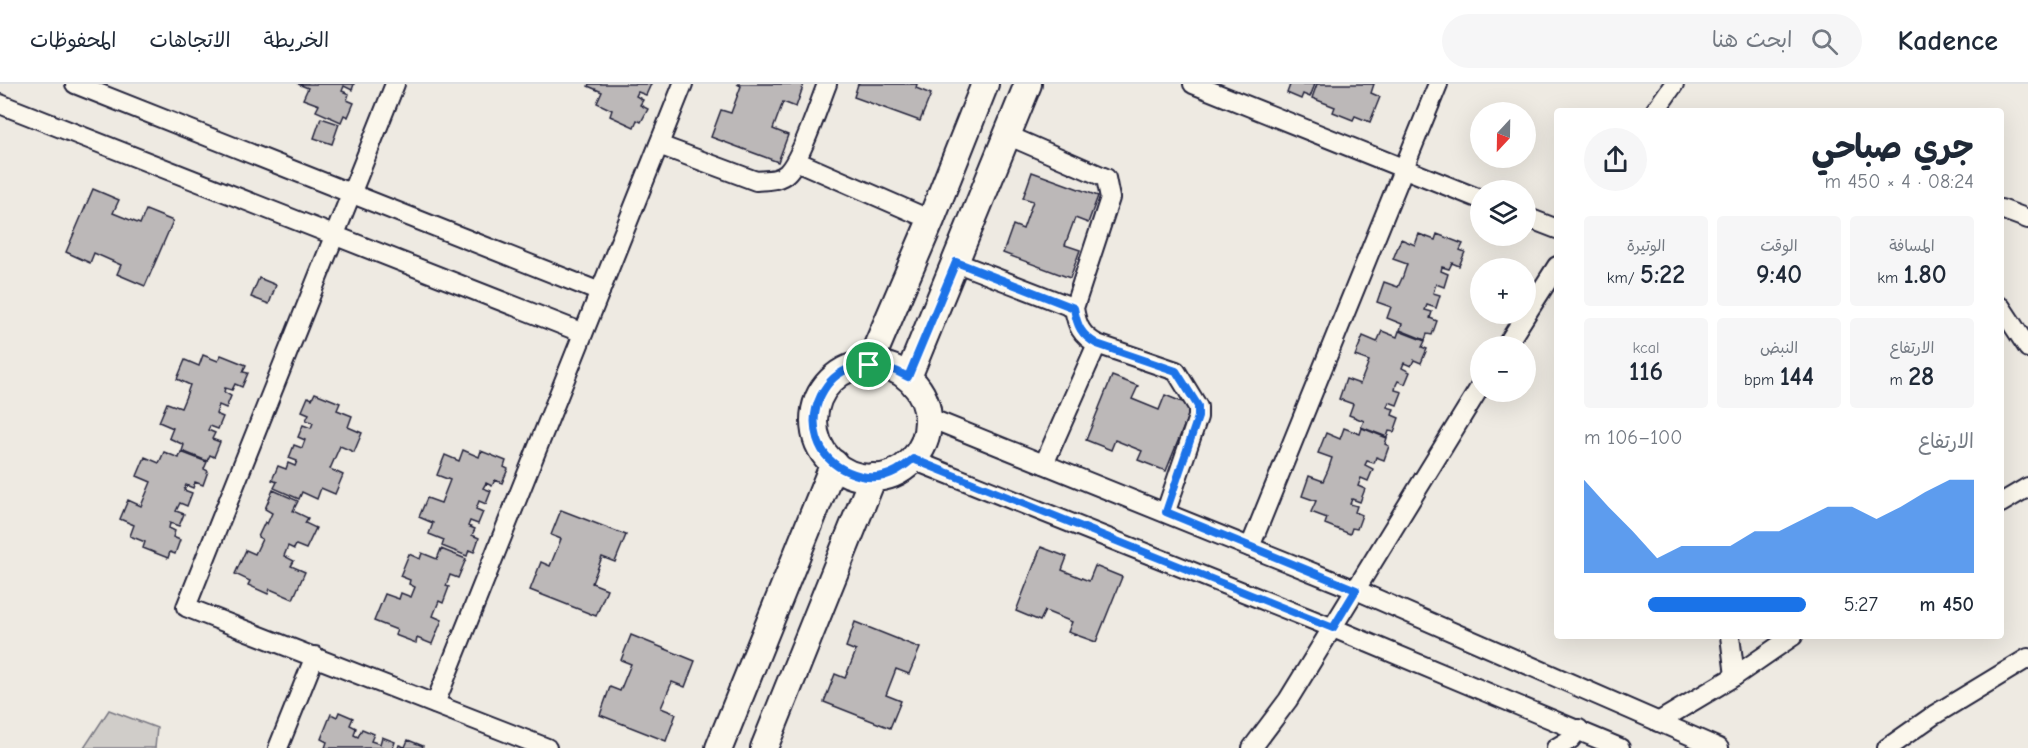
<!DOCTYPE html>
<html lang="ar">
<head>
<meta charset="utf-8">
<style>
	:root { --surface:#fff; --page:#f6f6f7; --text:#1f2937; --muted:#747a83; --line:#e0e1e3; --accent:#1a73e8 }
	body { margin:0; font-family:"Comic Neue","Playpen Sans Arabic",sans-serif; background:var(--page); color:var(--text); direction:rtl; height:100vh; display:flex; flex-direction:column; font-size:22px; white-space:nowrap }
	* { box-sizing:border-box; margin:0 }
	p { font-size:20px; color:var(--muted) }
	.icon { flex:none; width:33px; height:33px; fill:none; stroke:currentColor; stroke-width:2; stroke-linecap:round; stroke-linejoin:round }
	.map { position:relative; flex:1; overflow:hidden; direction:ltr }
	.sheet { position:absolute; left:1554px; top:24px; width:450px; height:531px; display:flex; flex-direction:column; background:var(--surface); border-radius:6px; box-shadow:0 6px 24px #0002; direction:rtl }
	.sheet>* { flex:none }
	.needle { width:39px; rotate:202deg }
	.fabs { position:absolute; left:1470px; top:18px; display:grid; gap:12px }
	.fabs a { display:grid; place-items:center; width:66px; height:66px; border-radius:50%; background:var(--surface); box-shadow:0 6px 24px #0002; font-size:30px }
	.pin { position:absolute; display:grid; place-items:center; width:51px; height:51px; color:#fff; margin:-26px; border:3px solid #fff; border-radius:50%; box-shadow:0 2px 6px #0007 }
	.round { display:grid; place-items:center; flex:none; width:63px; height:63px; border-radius:32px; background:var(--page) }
	.overview { display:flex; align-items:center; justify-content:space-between; height:102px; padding:0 30px }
	h1 { font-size:33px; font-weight:700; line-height:45px }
	.stats { display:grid; grid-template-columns:repeat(3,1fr); gap:9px; height:102px; padding:6px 30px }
	.stats div { display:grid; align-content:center; border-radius:6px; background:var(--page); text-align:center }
	.stats b { font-size:26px; font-weight:700 }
	.stats small { font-size:16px; font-weight:400 }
	.stats p { font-size:16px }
	.chart { height:168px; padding:12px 30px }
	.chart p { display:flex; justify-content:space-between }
	.chart svg { width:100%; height:108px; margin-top:6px; fill:var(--accent); opacity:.7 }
	ul { padding:0 30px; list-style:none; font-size:20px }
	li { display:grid; grid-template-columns:96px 72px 1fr; align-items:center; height:45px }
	li i { height:15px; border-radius:8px; background:var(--accent) }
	header { display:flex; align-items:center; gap:36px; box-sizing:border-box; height:84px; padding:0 30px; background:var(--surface); border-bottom:2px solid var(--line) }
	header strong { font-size:28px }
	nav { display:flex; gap:33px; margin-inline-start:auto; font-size:21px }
	.search { width:420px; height:54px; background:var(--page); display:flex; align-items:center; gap:15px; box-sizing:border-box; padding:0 21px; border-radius:33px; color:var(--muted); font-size:22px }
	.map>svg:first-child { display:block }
	.green { fill:#d0cdc9; stroke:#797882; stroke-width:1.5 }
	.building { fill:#bcb8b8; stroke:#22223b; stroke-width:1.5 }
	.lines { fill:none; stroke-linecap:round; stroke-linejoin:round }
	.street-casing { stroke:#22223b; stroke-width:22 }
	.secondary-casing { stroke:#22223b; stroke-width:30 }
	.street { stroke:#fbf7ec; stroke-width:18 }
	.secondary { stroke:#fbf7ec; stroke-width:26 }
	.route-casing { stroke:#fff; stroke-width:12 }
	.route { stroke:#1a73e8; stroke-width:8 }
</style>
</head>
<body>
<header>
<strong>Kadence</strong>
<div class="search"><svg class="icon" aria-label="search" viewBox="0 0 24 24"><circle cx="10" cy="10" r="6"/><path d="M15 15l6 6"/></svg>ابحث هنا</div>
<nav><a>الخريطة</a><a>الاتجاهات</a><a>المحفوظات</a></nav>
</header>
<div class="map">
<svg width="2028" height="664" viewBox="0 0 2028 664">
	<rect width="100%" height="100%" fill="#eeeae2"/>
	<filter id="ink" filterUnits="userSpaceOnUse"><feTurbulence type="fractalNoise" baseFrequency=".0167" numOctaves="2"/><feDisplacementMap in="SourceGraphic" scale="12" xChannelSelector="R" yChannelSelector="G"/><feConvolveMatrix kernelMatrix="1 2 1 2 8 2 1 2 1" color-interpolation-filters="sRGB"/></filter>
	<g filter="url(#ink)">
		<!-- green -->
		<polygon class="green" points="109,626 157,644 155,664 84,664"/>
		<!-- building -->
		<g class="building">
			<polygon points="298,0 354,0 352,6 344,2 342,7 349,10 347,16 354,19 348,33 344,31 341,38 316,27 319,21 303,15 308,4"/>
			<polygon points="589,0 651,0 646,11 638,8 636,12 643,16 640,21 648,25 641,38 637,36 634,43 610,32 612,26 597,19 602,8 588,2"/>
			<polygon points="737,0 804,0 796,23 783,18 773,45 788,51 778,78 711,53 721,26 731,29 741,2"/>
			<polygon points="858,0 917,0 916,4 931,10 920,37 854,13"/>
			<polygon points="1287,0 1315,0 1310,13 1303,10 1301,15 1287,9 1290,1"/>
			<polygon points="1317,0 1374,0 1371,9 1380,13 1370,38 1355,32 1353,36 1333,28 1335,23 1312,14"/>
			<polygon points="321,34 339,40 332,60 314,54"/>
			<polygon points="1032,88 1098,112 1088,139 1075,134 1065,161 1080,166 1070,194 1003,169 1013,141 1023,145 1033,117 1023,114"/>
			<polygon points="93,105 119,116 113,129 140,140 146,126 173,137 145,202 117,190 121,181 94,169 90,179 66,168"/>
			<polygon points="1419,150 1435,156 1437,150 1463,160 1460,166 1465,168 1459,182 1452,179 1449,185 1442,183 1441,187 1448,190 1444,203 1436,200 1433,209 1440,211 1436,224 1427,221 1425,226 1432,228 1430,234 1437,237 1432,251 1427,250 1425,256 1400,246 1402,240 1387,234 1391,223 1377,218 1384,198 1398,203 1403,192 1407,180 1393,175 1401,155 1415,161"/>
			<polygon points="259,194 276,201 269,220 251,213"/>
			<polygon points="1382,247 1397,253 1399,247 1425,257 1422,263 1427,265 1421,279 1414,276 1411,282 1404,279 1402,284 1410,288 1405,300 1398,297 1396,301 1395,306 1402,308 1397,321 1389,318 1387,323 1394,325 1392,331 1399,334 1394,348 1389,347 1387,353 1361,343 1364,337 1349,331 1353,320 1339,315 1346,295 1360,300 1369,277 1355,272 1363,252 1377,258"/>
			<polygon points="203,271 218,277 221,271 246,281 243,288 248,289 242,303 235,300 232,306 225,304 224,308 231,312 226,324 219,321 216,330 223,333 218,345 210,342 208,346 215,349 212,355 220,358 214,373 210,371 207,377 182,367 184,361 169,354 173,344 159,338 167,319 181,324 186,312 190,301 177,295 185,276 199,282"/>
			<polygon points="1112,292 1138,302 1132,315 1159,326 1165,311 1192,322 1166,387 1138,376 1142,367 1115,356 1111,366 1086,356"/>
			<polygon points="315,309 340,319 337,326 352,332 348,343 362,349 354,368 340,362 330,385 343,391 335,410 321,404 317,415 302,408 299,415 274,404 277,398 272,396 278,382 286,385 288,379 295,382 297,377 289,374 294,361 302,364 305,356 298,353 303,341 311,344 313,339 306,336 309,330 302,327 308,313 312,315"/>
			<polygon points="1344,344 1360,350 1362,344 1387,354 1385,360 1389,362 1384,376 1376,373 1374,379 1367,377 1365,381 1373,385 1368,397 1361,394 1358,402 1365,405 1360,418 1352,415 1350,420 1357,422 1355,428 1362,431 1357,445 1352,444 1350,450 1325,440 1327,434 1311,428 1316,417 1302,412 1309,392 1323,397 1328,386 1332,374 1318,369 1326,349 1340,355"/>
			<polygon points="463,366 479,373 481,367 506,377 504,383 508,385 502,399 495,396 492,402 486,399 483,404 491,407 486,420 479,417 476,425 483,428 478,440 470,437 468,442 475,445 472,451 479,454 474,468 469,466 467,472 442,462 444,456 429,450 433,439 419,433 427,414 441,419 450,396 437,391 445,371 459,377"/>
			<polygon points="164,368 179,374 181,368 207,378 204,385 208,387 203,401 195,398 193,404 186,401 184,406 192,409 187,422 180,419 176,427 184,430 179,442 170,439 169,444 175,447 173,453 180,456 175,470 170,468 168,474 143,464 145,458 130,452 134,441 120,435 128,416 141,422 151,398 137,392 145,373 159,379"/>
			<polygon points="273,406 298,417 293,427 308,434 305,439 316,444 306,465 296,461 294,465 288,462 284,472 294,477 291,482 305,488 293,515 270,505 268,510 248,501 250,497 235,490 246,466 255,470 262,455 258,453 265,438 267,440 272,429 265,425"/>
			<polygon points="561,426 626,451 615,478 602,473 592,499 607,505 596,532 530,506 541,478 550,482 561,455 551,451"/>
			<polygon points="1041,463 1067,473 1062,486 1089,497 1095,482 1122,493 1096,558 1068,548 1072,538 1045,527 1040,537 1016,527"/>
			<polygon points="441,465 466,475 458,494 450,491 446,502 449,503 443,519 439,517 433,532 442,536 432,560 417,554 416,559 395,551 397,546 374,537 385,510 399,515 401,509 411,513 415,503 409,500 410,496 400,492 409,470 420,475 422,469 437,475"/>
			<polygon points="855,538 920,564 909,590 896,585 886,611 901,617 890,644 824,618 835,590 845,594 856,567 846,563"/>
			<polygon points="631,551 695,577 685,603 672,598 661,624 676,630 666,657 600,631 610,603 620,607 631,580 621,576"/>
			<polygon points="339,628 353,634 350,641 356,644 354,651 358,653 362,645 374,650 371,657 380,660 382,653 395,658 393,664 325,664 327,658 321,655 331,630 337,633"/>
			<polygon points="408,656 423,662 422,664 398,664 399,661 405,663"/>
		</g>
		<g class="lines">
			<defs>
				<g id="street">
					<polyline points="75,0 600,208"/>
					<polyline points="395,0 186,523 547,664"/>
					<polyline points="1193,0 1480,115"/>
					<polyline points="0,20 583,249"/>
					<polyline points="1655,27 1674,0"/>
					<path d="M 1007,51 L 1106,94 L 1110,114 L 1074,224 C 1077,242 1081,251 1097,260 L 1176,287 L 1198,323 L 1198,333 L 1166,427"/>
					<path d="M 659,61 L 756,97 C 767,96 779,97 787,89 C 801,76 819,20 827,0"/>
					<polyline points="796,77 931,136"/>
					<polyline points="2001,125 2028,135"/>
					<polyline points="1526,133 1557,145"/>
					<polyline points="955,178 1074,224"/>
					<polyline points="2001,223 2028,264"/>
					<polyline points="1506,262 1557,182"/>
					<polyline points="927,333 1356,506 1719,664"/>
					<polyline points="913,376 1333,544 1620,664"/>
					<polyline points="1044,380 1097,260"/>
					<polyline points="2001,419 2028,403"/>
					<polyline points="1250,463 1438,0"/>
					<polyline points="1730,552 1735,592"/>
					<polyline points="435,620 683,0"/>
					<polyline points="1658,638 1735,592 1793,552"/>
					<polyline points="278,664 315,572"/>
					<polyline points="1252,664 1288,616 1480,303"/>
					<polyline points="1556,664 1571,655 1579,645"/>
					<polyline points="1887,664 1934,631 2028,574"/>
				</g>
				<g id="secondary">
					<circle cx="871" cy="337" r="57"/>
					<polyline points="869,281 931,136 985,0"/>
					<polyline points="908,293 1028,0"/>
					<polyline points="719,664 834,379"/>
					<polyline points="764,664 873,393"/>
				</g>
			</defs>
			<!-- street casing -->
			<use href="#street" class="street-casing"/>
			<!-- secondary casing -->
			<use href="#secondary" class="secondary-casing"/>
			<!-- street -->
			<use href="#street" class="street"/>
			<!-- secondary -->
			<use href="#secondary" class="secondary"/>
		</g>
	</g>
	<g class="lines" filter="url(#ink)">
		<defs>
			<path id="route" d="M 956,178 L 1074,224 C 1077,242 1081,251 1097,260 L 1176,287 L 1198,322 L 1198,333 L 1166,428 L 1356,506 L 1333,544 L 913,375 C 893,392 875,399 849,388 C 780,360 823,244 908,293 Z"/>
		</defs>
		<!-- route casing -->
		<use href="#route" class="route-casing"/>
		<!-- route -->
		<use href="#route" class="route"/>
	</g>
</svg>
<div class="fabs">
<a><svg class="needle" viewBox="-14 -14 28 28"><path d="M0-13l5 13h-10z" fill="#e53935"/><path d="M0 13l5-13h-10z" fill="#747a83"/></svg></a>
<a><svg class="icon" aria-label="layers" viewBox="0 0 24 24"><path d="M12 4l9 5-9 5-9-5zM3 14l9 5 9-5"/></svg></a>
<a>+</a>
<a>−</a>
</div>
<div class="pin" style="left:869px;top:281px;background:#1e9e55"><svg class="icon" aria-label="arrive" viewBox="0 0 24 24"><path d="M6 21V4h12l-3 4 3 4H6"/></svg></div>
<section class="sheet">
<div class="overview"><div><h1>جري صباحي</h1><p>08:24 · 4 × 450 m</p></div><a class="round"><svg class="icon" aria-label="share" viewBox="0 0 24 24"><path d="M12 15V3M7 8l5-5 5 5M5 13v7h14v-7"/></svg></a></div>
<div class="stats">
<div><p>المسافة</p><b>1.80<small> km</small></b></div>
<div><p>الوقت</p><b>9:40</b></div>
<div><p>الوتيرة</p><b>5:22<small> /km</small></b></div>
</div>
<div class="stats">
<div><p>الارتفاع</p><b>28<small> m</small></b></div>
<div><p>النبض</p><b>144<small> bpm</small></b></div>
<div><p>kcal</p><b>116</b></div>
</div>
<div class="chart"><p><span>الارتفاع</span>100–106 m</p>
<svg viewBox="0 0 160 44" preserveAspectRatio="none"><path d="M0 44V6L10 17L20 27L30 38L40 33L50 33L60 33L70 27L80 27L90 22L100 17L110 17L120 22L130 17L140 11L150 6L160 6V44z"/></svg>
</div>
<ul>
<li><b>450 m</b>5:27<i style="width:71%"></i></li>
</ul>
</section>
</div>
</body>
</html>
